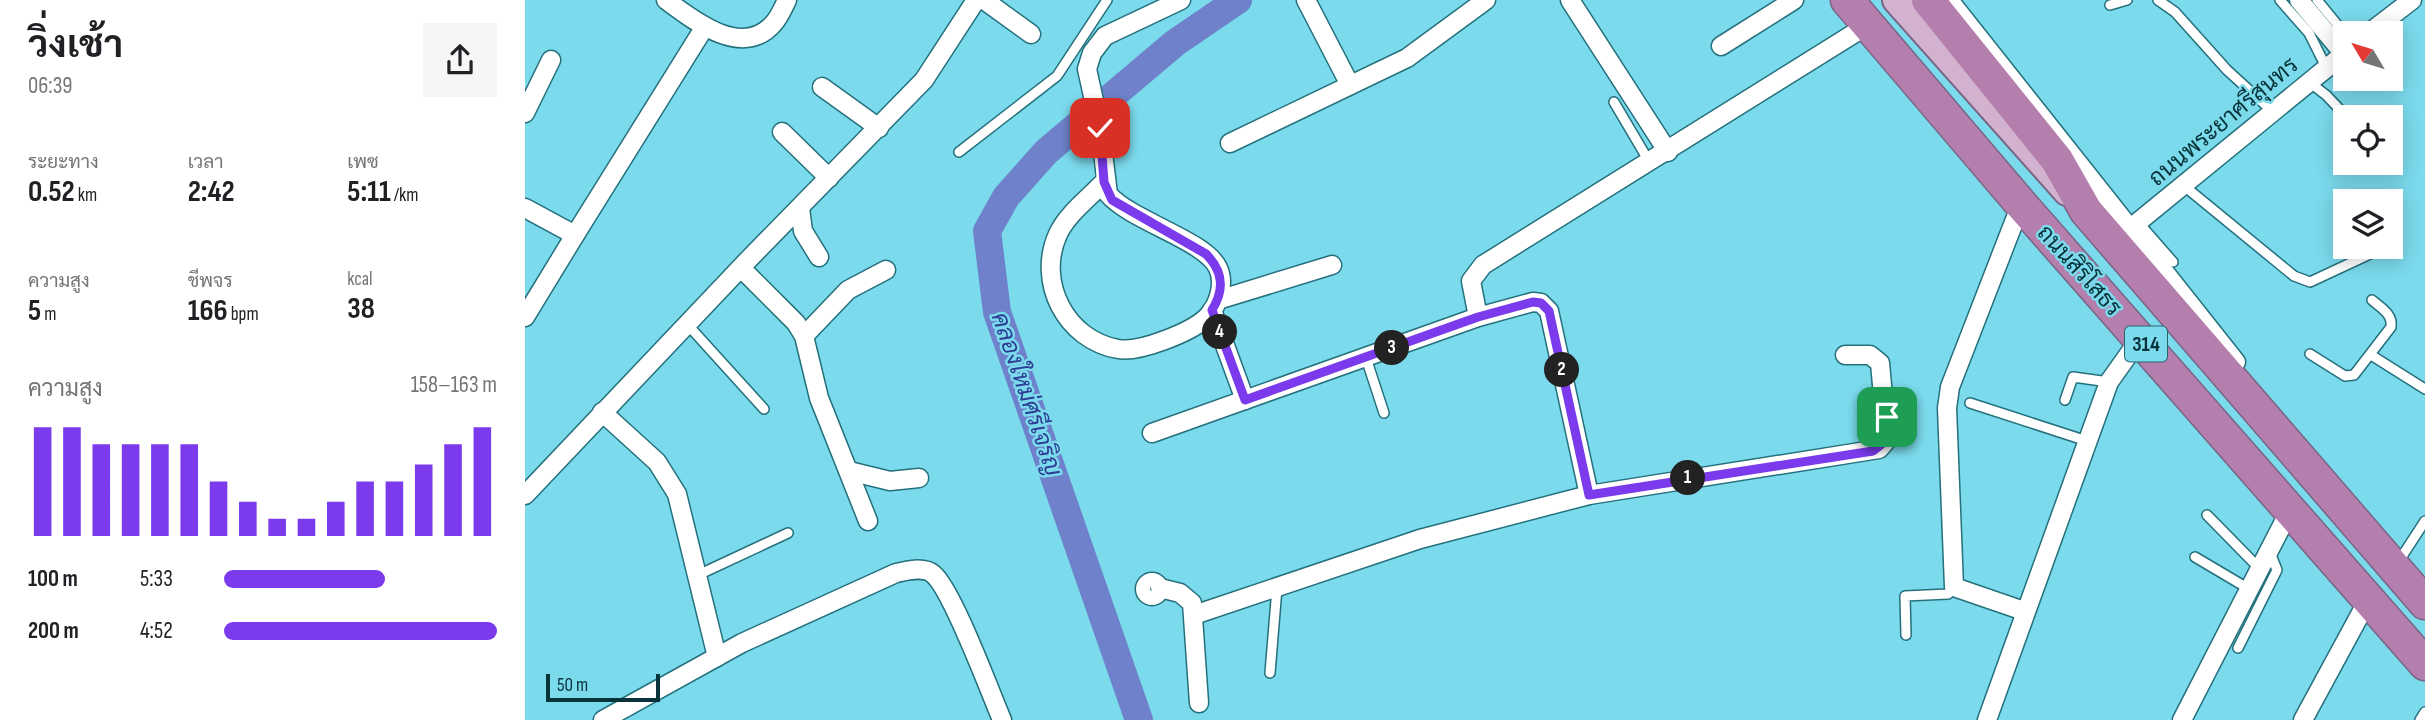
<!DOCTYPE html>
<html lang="th">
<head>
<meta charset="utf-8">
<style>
	:root { --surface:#fff; --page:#f6f6f6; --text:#202124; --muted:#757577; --accent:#7c3aed }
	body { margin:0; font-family:"Sofia Sans Condensed",Sarabun,sans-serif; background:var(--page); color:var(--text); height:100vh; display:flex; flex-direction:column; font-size:26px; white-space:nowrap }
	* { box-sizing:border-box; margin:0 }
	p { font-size:23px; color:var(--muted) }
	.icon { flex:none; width:38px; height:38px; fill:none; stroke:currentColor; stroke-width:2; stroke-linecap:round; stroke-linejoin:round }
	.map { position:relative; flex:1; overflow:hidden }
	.details { display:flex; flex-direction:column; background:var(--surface); width:525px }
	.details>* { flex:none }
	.needle { width:46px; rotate:308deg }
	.controls { position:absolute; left:1808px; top:21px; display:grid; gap:14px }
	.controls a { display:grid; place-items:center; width:70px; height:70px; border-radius:0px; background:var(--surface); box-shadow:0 4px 18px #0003; font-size:35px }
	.scale { position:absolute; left:21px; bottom:18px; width:114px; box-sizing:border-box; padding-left:7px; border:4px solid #08333a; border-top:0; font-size:19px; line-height:24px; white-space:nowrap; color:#08333a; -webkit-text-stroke:5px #7bdaec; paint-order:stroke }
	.pin { position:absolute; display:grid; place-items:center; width:60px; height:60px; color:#fff; margin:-30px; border-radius:14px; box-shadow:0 4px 10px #0006 }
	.km { position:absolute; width:35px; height:35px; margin:-18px; border-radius:50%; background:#222; color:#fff; font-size:19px; line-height:35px; text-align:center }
	.round { display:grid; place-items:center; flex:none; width:74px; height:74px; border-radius:0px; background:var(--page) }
	.head { display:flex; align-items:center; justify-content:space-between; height:119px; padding:0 28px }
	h1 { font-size:38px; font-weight:700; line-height:52px }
	.figures { display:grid; grid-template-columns:repeat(3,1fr); gap:10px; height:119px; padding:7px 28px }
	.figures div { display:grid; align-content:center }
	.figures b { font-size:30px; font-weight:700 }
	.figures small { font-size:19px; font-weight:400 }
	.figures p { font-size:19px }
	.chart { height:196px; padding:14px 28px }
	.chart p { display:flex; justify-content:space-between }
	.chart svg { width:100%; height:126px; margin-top:7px; stroke:var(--accent); stroke-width:6 }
	ul { padding:0 28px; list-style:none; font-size:23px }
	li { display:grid; grid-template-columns:112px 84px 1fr; align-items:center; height:52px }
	li i { height:18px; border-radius:9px; background:var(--accent) }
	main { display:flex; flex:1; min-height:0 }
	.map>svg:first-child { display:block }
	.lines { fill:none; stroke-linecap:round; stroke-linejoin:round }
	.river { stroke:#6e81ca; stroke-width:28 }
	.lane-casing { stroke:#24707c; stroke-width:12 }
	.street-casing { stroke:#24707c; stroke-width:21 }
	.primary-casing { stroke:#786485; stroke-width:30 }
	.highway-casing { stroke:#786485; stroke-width:35 }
	.lane { stroke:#fff; stroke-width:9 }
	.street { stroke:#fff; stroke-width:18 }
	.primary { stroke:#d2b2ce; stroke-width:26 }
	.highway { stroke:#b47fad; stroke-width:32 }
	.route-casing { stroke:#fff; stroke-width:14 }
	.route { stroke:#7c3aed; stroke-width:9 }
	.labels { text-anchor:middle; stroke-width:5; stroke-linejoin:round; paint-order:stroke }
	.shield { fill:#7bdaec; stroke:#2a656f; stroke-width:2 }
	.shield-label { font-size:21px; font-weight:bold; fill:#08333a }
	.street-label { font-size:23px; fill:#08333a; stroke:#7bdaec }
	.water-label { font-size:24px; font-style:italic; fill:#2e3d93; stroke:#7bdaec }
</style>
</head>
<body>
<main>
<section class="details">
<div class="head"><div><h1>วิ่งเช้า</h1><p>06:39</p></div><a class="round"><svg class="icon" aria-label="share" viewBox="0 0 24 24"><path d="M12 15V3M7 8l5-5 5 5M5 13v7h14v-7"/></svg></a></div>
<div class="figures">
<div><p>ระยะทาง</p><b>0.52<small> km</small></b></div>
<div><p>เวลา</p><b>2:42</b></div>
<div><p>เพซ</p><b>5:11<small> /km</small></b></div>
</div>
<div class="figures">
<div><p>ความสูง</p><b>5<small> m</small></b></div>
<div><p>ชีพจร</p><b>166<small> bpm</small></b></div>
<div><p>kcal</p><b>38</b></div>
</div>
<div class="chart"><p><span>ความสูง</span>158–163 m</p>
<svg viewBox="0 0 160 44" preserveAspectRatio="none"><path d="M5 44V6M15 44V6M25 44V12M35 44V12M45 44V12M55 44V12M65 44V25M75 44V32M85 44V38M95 44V38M105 44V32M115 44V25M125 44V25M135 44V19M145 44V12M155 44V6"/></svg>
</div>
<ul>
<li><b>100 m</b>5:33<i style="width:59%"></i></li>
<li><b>200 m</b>4:52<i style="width:100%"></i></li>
</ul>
</section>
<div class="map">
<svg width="1900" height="720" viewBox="0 0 1900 720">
	<rect width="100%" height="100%" fill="#7bdaec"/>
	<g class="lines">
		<!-- river -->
		<polyline class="river" points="614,720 472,312 462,231 481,197 521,152 650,43 713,0"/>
		<defs>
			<g id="lane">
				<polyline points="1633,0 1650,12 1702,70 1747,111"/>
				<polyline points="1755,0 1784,33 1801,67"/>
				<polyline points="1792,0 1820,34"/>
				<polyline points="1585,5 1602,0"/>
				<polyline points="1784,82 1801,95 1822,117"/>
				<polyline points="1089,102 1125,163"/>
				<polyline points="434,152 532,76 582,0"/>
				<polyline points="1658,185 1769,276 1785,282 1860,247"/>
				<polyline points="1613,222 1648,262"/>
				<polyline points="162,324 239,409"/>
				<path d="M 1785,354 L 1820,376 L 1829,375 L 1866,327 C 1868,314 1856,308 1847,300"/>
				<polyline points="1846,355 1900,389"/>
				<polyline points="841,358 859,413"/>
				<polyline points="1540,400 1548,377 1584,382"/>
				<polyline points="1445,403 1562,441"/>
				<polyline points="1682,515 1735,569"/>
				<polyline points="1670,557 1724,589"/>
				<polyline points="1872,564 1900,521"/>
				<polyline points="173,575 263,533"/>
				<polyline points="1381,635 1380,596 1423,594 1429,587"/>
				<polyline points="1713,648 1752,570 1744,550"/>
				<polyline points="745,673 752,588"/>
				<polyline points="1895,720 1900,712"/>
			</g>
			<g id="street">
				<path d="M 141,0 C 168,20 217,59 248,24 C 254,18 258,8 262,0"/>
				<polyline points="459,0 506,34"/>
				<polyline points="781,0 825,85"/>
				<polyline points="1045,0 1143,152"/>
				<polyline points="1424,0 1711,362"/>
				<polyline points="1774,0 1819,54"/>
				<polyline points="1844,33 1887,0"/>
				<polyline points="1196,46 1269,0"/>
				<polyline points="297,87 354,128"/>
				<polyline points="0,113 26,60"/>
				<polyline points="257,132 304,178"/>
				<polyline points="705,143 882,58 961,0"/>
				<path d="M 579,182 C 565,197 542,214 533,234 C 511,282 541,340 593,349 C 614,353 667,332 682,317 C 694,305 700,283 693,268 C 680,240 606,221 583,194 L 575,128 L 562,69 L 567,53 L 580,36 L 656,0"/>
				<polyline points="1496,204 1425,387 1422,408 1429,587 1499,611"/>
				<polyline points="0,208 50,235 179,28"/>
				<polyline points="275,208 278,231 294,257"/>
				<polyline points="1607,227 1820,53"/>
				<polyline points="216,268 271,323 279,336 294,398 343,521"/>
				<polyline points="693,300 807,265"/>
				<polyline points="687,310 720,400"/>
				<polyline points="0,317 50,235"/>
				<polyline points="953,317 946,281 958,265 1341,26"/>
				<polyline points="279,336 323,290 361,270"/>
				<polyline points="77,412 132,462 152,494 192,657"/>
				<polyline points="627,433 953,317 1008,302 1016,303 1024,311 1064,495"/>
				<polyline points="324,471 365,481 394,478"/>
				<polyline points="0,495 222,261 399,80 451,0"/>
				<circle cx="627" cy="589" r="7"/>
				<polyline points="635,588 655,593 667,603 674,703"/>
				<polyline points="669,615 895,539 1064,495 1354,449 1362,440 1355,363 1345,355 1320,355"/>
				<path d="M 78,720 L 217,643 L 371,573 C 382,571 398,566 408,574 C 427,589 465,692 477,720"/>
				<polyline points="1462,720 1584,382 1616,337"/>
				<polyline points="1657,720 1765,510"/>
				<polyline points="1778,720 1843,600"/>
			</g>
			<polyline id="primary" points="1371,0 1542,192"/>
			<g id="highway">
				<polyline points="1322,0 1496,204 1900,664"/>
				<polyline points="1403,0 1532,160 1561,211 1900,603"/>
			</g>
		</defs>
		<!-- lane casing -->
		<use href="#lane" class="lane-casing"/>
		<!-- street casing -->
		<use href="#street" class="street-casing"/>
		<!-- primary casing -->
		<use href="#primary" class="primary-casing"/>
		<!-- highway casing -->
		<use href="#highway" class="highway-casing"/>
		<!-- lane -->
		<use href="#lane" class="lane"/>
		<!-- street -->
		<use href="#street" class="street"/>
		<!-- primary -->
		<use href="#primary" class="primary"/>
		<!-- highway -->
		<use href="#highway" class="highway"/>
	</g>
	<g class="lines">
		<defs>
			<path id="route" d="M 575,128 L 579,182 L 587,200 L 681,254 C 698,271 700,289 687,310 L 720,400 L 953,317 L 1008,302 L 1016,303 L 1024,311 L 1064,495 L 1348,451 L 1362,440 L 1362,417"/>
		</defs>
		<!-- route casing -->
		<use href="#route" class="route-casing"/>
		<!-- route -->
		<use href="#route" class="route"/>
	</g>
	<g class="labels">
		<!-- shield labels -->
		<rect class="shield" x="1600" y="326.5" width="42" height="35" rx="5"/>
		<g class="shield-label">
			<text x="1621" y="351">314</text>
		</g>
		<!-- street labels -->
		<g class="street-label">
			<text transform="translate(1698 121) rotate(-40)" y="8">ถนนพระยาศรีสุนทร</text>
			<text transform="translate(1555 270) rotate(48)" y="8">ถนนสิริโสธร</text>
		</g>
		<!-- water labels -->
		<g class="water-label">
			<text transform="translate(502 394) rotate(71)" y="8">คลองใหม่ศรีเจริญ</text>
		</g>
	</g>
</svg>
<div class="controls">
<a><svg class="needle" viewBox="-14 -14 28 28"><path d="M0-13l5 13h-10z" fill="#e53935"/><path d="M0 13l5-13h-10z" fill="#757577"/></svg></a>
<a><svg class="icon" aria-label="locate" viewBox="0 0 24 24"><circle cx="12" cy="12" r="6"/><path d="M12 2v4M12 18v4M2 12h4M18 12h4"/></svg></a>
<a><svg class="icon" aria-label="layers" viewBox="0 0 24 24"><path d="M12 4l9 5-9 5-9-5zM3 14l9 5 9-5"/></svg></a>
</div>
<div class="scale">50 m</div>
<div class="pin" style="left:1362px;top:417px;background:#1e9e55"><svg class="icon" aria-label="arrive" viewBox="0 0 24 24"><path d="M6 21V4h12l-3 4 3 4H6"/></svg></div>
<div class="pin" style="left:575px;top:128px;background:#d93025"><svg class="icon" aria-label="check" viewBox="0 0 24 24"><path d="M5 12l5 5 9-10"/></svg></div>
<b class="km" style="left:1163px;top:478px">1</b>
<b class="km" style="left:1037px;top:370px">2</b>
<b class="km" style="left:867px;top:348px">3</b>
<b class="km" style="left:695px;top:332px">4</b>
</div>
</main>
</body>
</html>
